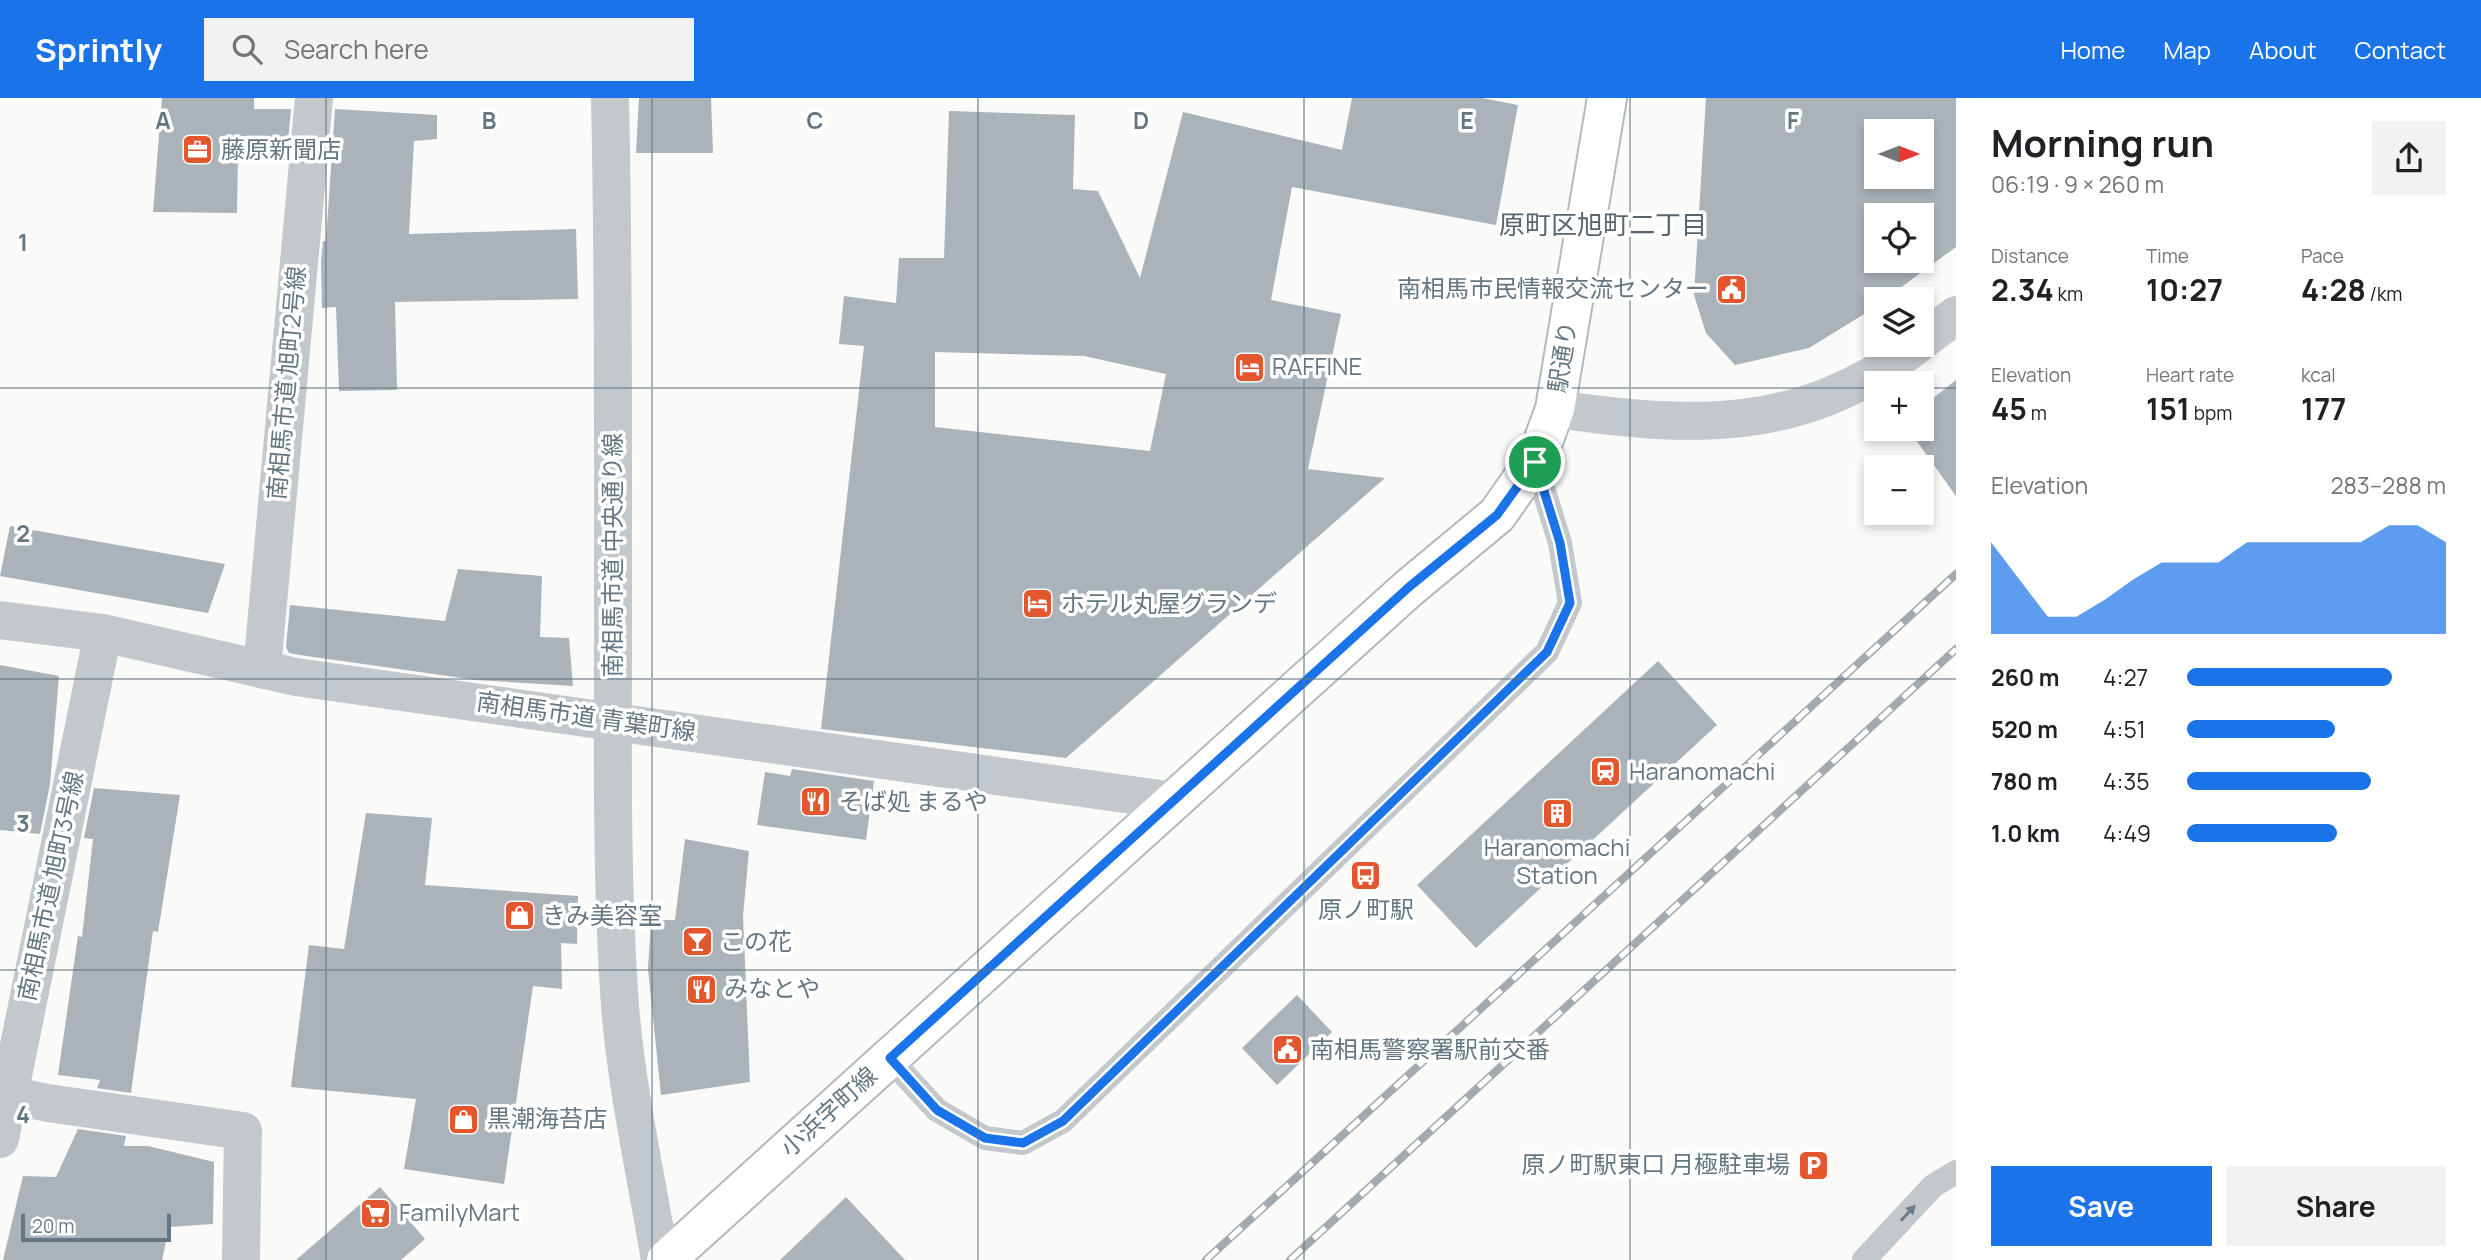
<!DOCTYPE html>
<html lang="en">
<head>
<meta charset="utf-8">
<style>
	:root { --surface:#fff; --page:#f2f2f2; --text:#202124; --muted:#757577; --accent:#1a73e8 }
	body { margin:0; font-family:Manrope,"Noto Sans JP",sans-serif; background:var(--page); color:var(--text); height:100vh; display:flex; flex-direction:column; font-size:26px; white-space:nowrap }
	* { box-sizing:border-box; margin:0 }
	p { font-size:23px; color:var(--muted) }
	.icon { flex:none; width:38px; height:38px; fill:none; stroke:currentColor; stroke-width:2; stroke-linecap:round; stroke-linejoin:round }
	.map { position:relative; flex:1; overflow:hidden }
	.details { display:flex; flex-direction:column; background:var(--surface); width:525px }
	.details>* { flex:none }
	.needle { width:46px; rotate:90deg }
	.controls { position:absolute; left:1864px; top:21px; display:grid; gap:14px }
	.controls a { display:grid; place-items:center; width:70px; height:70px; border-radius:0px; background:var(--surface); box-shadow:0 4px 10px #0003; font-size:35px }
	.scale { position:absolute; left:21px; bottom:18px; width:150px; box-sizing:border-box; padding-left:7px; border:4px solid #657683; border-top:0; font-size:19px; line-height:24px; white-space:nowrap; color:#657683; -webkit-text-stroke:5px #fff; paint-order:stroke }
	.pin { position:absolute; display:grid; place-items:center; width:60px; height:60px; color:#fff; margin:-30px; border:4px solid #fff; border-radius:50%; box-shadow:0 2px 7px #0007 }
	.round { display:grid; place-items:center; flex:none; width:74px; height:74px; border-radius:0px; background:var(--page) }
	.headline { display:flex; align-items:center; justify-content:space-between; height:119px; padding:0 35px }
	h1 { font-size:38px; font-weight:700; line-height:52px }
	.stats { display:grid; grid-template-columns:repeat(3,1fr); gap:10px; height:119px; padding:7px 35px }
	.stats div { display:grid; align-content:center }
	.stats b { font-size:30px; font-weight:700 }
	.stats small { font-size:19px; font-weight:400 }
	.stats p { font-size:19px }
	.chart { height:196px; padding:14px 35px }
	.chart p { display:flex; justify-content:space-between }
	.chart svg { width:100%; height:126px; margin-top:7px; fill:var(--accent); opacity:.7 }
	.button { display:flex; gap:14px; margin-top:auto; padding:14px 35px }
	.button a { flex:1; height:80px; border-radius:0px; background:var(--accent); color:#fff; font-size:28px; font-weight:700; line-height:80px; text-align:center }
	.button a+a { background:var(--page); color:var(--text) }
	ul { padding:0 35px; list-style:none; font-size:23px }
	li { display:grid; grid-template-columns:112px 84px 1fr; align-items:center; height:52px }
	li i { height:18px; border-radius:9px; background:var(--accent) }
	header { display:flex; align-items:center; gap:42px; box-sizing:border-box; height:98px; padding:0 35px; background:var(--accent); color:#fff }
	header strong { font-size:33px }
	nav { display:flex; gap:38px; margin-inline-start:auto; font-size:24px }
	.search { width:490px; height:63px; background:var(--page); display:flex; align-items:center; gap:18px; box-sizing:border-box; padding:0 24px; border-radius:0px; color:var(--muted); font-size:26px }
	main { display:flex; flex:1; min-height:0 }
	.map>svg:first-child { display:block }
	.building { fill:#aab3b9; fill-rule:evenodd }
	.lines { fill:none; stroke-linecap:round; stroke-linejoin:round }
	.secondary-casing { stroke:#b3babf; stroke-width:42 }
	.service { stroke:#c3c8cc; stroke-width:24 }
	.minor { stroke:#c3c8cc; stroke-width:38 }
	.tertiary { stroke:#c3c8cc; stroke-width:38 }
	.secondary { stroke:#fff; stroke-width:38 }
	.rail-casing { stroke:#a2aab0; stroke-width:8 }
	.rail { stroke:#fff; stroke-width:5; stroke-dasharray:16; stroke-linecap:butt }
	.oneway { fill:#6a7a87 }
	.route-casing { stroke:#fff; stroke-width:14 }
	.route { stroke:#1a73e8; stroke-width:9 }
	.grid { fill:none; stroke:#657683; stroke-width:2; stroke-opacity:0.55 }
	.labels { text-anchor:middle; stroke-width:7; stroke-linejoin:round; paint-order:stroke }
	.poi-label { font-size:24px; fill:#657683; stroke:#fff; text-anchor:start }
	.street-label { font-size:24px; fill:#657683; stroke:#fff }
	.neighbourhood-label { font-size:26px; fill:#57646e; stroke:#fff }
	.grid-label { font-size:23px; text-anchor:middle; font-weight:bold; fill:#657683; stroke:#fff; stroke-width:7; stroke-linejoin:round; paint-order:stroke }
</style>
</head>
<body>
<header>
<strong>Sprintly</strong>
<div class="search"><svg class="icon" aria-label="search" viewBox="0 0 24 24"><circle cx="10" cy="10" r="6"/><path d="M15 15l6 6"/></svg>Search here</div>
<nav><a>Home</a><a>Map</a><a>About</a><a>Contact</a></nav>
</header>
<main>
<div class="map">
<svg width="1956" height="1162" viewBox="0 0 1956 1162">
	<rect width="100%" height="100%" fill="#fafaf8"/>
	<!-- building -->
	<g class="building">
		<polygon points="162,0 254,0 254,11 291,11 287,54 238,58 237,115 153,114"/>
		<polygon points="639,0 711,0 713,55 636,55"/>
		<path d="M 1352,0 L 1482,0 L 1518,7 L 1496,127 L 1292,89 L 1271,202 L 1341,216 L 1308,371 L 1385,380 L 1066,660 L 821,631 L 864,248 L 839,246 L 844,198 L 896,205 L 899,160 L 944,160 L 949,13 L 1075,17 L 1073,91 L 1098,93 L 1140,180 L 1183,14 L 1342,52 ZM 935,254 L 1084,258 L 1166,276 L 1150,353 L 935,329 Z"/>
		<path d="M 1706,0 L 1956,0 L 1956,149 L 1885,201 L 1876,201 L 1874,210 L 1809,250 L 1735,267 L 1706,235 L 1694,197 ZM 1876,33 L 1922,33 L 1922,79 L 1876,79 ZM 1876,117 L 1922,117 L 1922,163 L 1876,163 Z"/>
		<polygon points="335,11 437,17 437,41 414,43 409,136 576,131 578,201 395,204 397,292 339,293 336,209 322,210 321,164 323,143 326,143"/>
		<polygon points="1956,282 1956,398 1908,331 1922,331 1922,309"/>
		<polygon points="10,428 225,466 208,515 0,478"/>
		<polygon points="458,471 542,478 540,539 569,540 573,588 476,582 300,557 289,555 286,549 290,507 445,523"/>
		<polygon points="1658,563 1717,627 1476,850 1417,787"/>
		<polygon points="0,567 59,578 50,686 40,736 0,732"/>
		<polygon points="792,671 874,683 866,742 757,727 765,674 790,678"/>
		<polygon points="94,690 180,697 158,834 153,833 131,995 97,990 100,982 58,977 78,838 82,839 93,741 84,740"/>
		<polygon points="366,715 432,720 425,787 578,798 577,846 561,845 562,891 533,888 504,1086 404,1071 416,1001 291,989 309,847 344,851"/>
		<polygon points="685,741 749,753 743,818 750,984 661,997 648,871 651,822 675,822"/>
		<polygon points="1297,897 1332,934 1277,987 1242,950"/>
		<polygon points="78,1031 126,1038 124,1048 148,1048 214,1064 213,1126 169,1129 162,1162 3,1162 23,1078 56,1079"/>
		<polygon points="380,1089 425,1141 401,1162 296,1162"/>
		<polygon points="846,1099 905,1162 780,1162"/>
	</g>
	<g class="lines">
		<defs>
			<polyline id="secondary" points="666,1162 1409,490 1497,417 1537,360 1555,311 1607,0"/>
		</defs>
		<!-- secondary casing -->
		<use href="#secondary" class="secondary-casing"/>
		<!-- service -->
		<g class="service">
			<polyline points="889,960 937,1012 985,1040 1023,1045 1063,1023 1547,554 1570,505 1560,445 1535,364"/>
			<polyline points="1864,1162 1933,1088 1956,1074"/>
		</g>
		<!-- minor -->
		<g class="minor">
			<path d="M 610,0 C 614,176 613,351 613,527 C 613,654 611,781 620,908 C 627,994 646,1077 660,1162"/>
			<polyline points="0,522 103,535 296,579 1174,703"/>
			<polyline points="262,571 314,0"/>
			<polyline points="9,997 48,1005 243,1033 241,1162"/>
			<polyline points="0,1041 103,535"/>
		</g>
		<!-- tertiary -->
		<g class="tertiary">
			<polyline points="1922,243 1956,217"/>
			<path d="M 1555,311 C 1692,330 1800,337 1917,247"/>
		</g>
		<!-- secondary -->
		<use href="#secondary" class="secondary"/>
		<defs>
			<g id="rail">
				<polyline points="1206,1162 1956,476"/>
				<polyline points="1290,1162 1956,551"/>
			</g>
		</defs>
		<!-- rail casing -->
		<use href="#rail" class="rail-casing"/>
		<!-- rail -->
		<use href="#rail" class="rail"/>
	</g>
	<!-- one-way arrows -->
	<defs><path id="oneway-solid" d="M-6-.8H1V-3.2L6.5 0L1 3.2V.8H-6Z" transform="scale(1.75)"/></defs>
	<use class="oneway" href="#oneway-solid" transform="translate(1908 1115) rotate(-47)"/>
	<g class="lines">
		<defs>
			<polygon id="route" points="1535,364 1560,445 1570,505 1547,554 1063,1023 1023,1045 985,1040 937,1012 890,960 1409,489 1497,417"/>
		</defs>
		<!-- route casing -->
		<use href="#route" class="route-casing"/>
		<!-- route -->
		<use href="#route" class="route"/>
	</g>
	<!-- grid -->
	<path class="grid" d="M 326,0 L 326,1162M 652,0 L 652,1162M 978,0 L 978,1162M 1304,0 L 1304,1162M 1630,0 L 1630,1162M 0,290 L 1876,290M 1922,290 L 1956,290M 0,581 L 1956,581M 0,872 L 1956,872"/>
	<!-- icons -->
	<defs>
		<symbol id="office-square" viewBox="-11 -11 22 22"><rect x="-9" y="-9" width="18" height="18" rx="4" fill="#e4572e" stroke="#fff"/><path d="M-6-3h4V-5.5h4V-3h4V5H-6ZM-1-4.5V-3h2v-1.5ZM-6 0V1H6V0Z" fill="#fff"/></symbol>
		<symbol id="civic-square" viewBox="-11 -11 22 22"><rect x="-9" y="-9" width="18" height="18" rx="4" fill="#e4572e" stroke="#fff"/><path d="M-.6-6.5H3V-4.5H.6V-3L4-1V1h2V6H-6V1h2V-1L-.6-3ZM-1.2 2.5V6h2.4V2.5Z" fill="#fff"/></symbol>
		<symbol id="hotel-square" viewBox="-11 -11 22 22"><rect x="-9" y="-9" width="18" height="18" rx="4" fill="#e4572e" stroke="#fff"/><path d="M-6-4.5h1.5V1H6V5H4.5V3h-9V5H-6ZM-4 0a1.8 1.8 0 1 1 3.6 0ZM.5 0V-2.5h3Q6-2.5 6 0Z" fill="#fff"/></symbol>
		<symbol id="station-square" viewBox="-11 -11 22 22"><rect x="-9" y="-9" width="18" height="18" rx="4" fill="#e4572e" stroke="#fff"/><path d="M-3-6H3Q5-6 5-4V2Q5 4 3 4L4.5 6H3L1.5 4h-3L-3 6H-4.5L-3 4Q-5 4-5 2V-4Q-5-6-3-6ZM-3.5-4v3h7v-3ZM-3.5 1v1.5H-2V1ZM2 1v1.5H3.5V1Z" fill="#fff"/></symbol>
		<symbol id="restaurant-square" viewBox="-11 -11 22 22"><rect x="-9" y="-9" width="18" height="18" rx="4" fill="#e4572e" stroke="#fff"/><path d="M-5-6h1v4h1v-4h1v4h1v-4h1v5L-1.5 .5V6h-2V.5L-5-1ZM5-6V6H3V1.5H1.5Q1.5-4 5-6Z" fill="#fff"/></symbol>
		<symbol id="building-square" viewBox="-11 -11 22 22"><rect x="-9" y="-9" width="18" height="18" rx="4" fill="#e4572e" stroke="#fff"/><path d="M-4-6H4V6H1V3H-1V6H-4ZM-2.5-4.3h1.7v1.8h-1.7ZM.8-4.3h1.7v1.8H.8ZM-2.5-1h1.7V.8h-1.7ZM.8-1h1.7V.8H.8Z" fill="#fff"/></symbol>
		<symbol id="bus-square" viewBox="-11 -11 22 22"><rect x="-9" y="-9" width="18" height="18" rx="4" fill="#e4572e" stroke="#fff"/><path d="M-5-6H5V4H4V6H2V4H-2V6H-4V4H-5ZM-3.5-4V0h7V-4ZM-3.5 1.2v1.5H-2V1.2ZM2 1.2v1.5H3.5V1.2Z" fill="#fff"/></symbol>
		<symbol id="shop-square" viewBox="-11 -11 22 22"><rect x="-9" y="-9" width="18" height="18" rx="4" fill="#e4572e" stroke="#fff"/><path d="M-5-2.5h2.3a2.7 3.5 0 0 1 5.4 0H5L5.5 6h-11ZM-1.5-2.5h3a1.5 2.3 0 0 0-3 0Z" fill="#fff"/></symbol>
		<symbol id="bar-square" viewBox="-11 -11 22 22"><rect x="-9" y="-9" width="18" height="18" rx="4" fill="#e4572e" stroke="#fff"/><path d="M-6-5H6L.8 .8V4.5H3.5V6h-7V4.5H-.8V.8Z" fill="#fff"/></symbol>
		<symbol id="parking-square" viewBox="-11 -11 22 22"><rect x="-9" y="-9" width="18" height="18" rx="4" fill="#e4572e" stroke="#fff"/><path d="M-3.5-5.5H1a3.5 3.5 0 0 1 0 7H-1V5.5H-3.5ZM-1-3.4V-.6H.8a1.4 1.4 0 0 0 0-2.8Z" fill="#fff"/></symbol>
		<symbol id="supermarket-square" viewBox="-11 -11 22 22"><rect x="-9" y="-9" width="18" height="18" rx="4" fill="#e4572e" stroke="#fff"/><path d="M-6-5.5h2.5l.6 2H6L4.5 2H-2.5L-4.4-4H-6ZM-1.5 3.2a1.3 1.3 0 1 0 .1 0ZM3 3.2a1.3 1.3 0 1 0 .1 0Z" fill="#fff"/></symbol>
	</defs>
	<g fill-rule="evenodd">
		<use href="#office-square" x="180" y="34" width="35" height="35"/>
		<use href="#civic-square" x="1714" y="174" width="35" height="35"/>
		<use href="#hotel-square" x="1232" y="252" width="35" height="35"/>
		<use href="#hotel-square" x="1020" y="488" width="35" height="35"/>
		<use href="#station-square" x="1588" y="656" width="35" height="35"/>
		<use href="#restaurant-square" x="798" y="686" width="35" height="35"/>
		<use href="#building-square" x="1540" y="698" width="35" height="35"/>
		<use href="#bus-square" x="1348" y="760" width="35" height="35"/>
		<use href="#shop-square" x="502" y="800" width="35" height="35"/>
		<use href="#bar-square" x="680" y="826" width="35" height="35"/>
		<use href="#restaurant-square" x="684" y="874" width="35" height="35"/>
		<use href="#civic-square" x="1270" y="934" width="35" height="35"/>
		<use href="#shop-square" x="446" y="1004" width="35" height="35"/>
		<use href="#parking-square" x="1796" y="1050" width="35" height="35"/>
		<use href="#supermarket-square" x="358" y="1098" width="35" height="35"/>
	</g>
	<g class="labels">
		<!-- poi labels -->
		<g class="poi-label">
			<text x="221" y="60">藤原新聞店</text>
			<text x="1709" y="199" text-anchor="end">南相馬市民情報交流センター</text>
			<text x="1272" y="277">RAFFINE</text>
			<text x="1061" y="514">ホテル丸屋グランデ</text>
			<text x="1629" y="682">Haranomachi</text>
			<text x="839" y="712">そば処 まるや</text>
			<text x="1557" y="758" text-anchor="middle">Haranomachi<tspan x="1557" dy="28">Station</tspan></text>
			<text x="1366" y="820" text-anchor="middle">原ノ町駅</text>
			<text x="542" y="826">きみ美容室</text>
			<text x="720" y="852">この花</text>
			<text x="724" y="899">みなとや</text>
			<text x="1310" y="960">南相馬警察署駅前交番</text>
			<text x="487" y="1029">黒潮海苔店</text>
			<text x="1790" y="1075" text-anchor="end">原ノ町駅東口 月極駐車場</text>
			<text x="399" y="1123">FamilyMart</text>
		</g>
		<!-- street labels -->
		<g class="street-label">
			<text transform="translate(1563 259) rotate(-81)" y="8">駅通り</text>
			<text transform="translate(287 285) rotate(-85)" y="8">南相馬市道 旭町2号線</text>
			<text transform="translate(613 457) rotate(-90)" y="8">南相馬市道 中央通り線</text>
			<text transform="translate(586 619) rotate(8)" y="8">南相馬市道 青葉町線</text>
			<text transform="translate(51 788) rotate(-78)" y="8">南相馬市道 旭町3号線</text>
			<text transform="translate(829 1014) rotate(-42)" y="8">小浜字町線</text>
		</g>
		<!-- neighbourhood labels -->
		<g class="neighbourhood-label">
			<text x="1603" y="136">原町区旭町二丁目</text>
		</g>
	</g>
	<g class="grid-label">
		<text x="163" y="31">A</text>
		<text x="489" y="31">B</text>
		<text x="815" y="31">C</text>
		<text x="1141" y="31">D</text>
		<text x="1467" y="31">E</text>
		<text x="1793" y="31">F</text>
		<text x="23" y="153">1</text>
		<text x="23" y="444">2</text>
		<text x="23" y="734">3</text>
		<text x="23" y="1025">4</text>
	</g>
</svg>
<div class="controls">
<a><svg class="needle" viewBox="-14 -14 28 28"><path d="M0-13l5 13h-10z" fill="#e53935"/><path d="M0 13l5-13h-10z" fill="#757577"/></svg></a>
<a><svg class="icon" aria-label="locate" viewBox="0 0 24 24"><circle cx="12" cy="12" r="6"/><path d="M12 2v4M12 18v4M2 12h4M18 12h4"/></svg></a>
<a><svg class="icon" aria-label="layers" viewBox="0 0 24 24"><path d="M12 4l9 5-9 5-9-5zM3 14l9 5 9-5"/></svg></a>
<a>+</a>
<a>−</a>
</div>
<div class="scale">20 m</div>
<div class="pin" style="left:1535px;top:364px;background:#1e9e55"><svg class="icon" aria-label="arrive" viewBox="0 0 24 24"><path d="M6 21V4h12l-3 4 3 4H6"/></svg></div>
</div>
<section class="details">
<div class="headline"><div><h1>Morning run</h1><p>06:19 · 9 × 260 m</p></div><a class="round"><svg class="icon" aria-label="share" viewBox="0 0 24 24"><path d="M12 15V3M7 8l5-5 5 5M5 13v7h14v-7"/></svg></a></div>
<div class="stats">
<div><p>Distance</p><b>2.34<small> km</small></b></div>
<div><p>Time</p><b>10:27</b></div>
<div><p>Pace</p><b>4:28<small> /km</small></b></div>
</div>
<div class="stats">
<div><p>Elevation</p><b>45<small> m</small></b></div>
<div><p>Heart rate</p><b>151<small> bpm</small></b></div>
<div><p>kcal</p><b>177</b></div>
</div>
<div class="chart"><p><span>Elevation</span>283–288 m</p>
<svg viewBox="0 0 160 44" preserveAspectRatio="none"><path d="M0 44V12L10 25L20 38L30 38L40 32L50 25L60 19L70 19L80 19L90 12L100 12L110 12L120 12L130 12L140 6L150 6L160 12V44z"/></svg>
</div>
<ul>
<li><b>260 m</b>4:27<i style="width:79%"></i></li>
<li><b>520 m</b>4:51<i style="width:57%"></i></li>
<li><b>780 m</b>4:35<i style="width:71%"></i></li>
<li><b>1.0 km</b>4:49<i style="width:58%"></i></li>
</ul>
<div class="button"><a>Save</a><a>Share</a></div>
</section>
</main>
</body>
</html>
